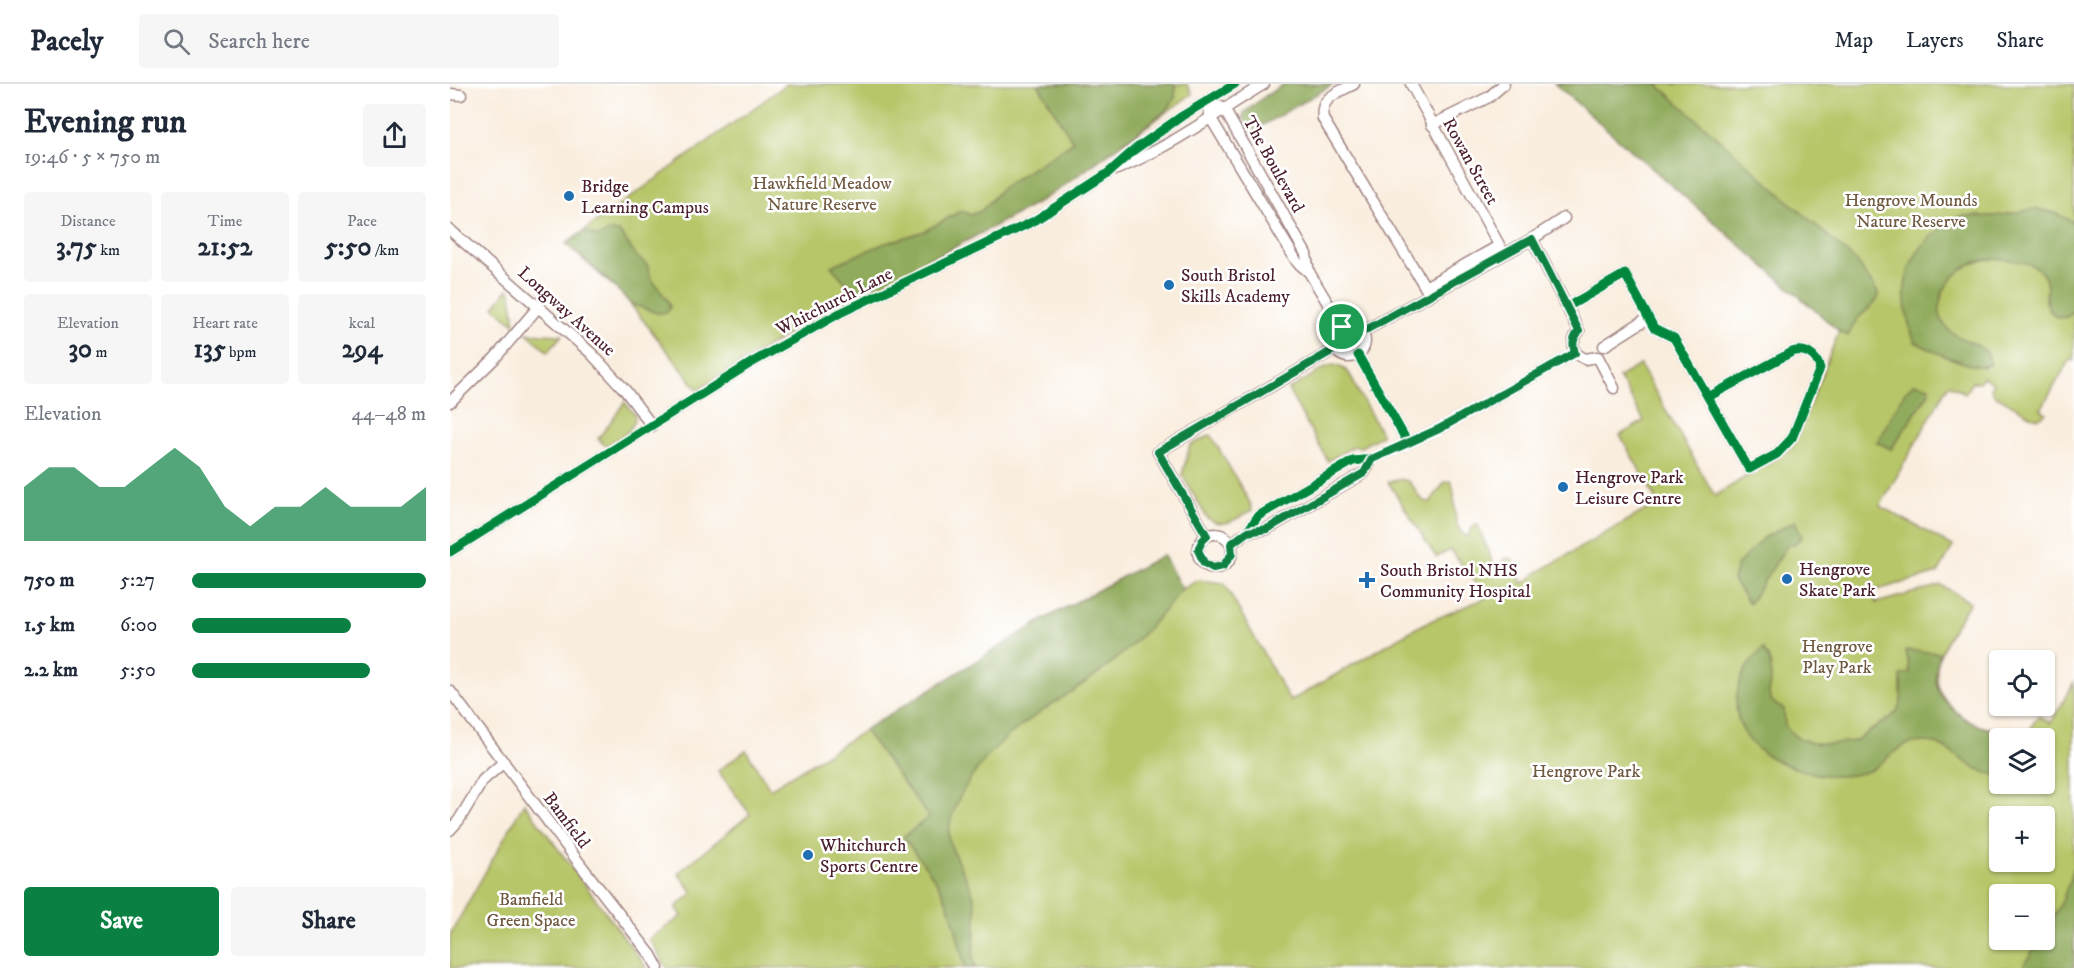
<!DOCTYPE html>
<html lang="en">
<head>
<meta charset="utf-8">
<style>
	:root { --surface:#fff; --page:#f6f6f7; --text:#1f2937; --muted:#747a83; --line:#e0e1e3; --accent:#0b8043 }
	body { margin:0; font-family:"IM FELL DW Pica",serif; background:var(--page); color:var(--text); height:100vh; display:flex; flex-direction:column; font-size:22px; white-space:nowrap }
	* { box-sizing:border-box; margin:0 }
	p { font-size:20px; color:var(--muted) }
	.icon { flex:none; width:33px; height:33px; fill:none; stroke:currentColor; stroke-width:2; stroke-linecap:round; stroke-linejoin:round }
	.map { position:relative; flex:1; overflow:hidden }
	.details { display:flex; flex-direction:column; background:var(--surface); width:450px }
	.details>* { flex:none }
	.buttons { position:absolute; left:1539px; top:566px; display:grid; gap:12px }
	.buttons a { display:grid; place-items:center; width:66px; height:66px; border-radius:6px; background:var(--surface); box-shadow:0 2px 4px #0004; font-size:30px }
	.pin { position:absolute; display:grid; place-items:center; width:51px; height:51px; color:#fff; margin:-26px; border:3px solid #fff; border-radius:50%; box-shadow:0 2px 6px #0007 }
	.round { display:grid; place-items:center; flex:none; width:63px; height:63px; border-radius:6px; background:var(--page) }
	.head { display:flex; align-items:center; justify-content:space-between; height:102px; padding:0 24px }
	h1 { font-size:33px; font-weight:700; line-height:45px }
	.figures { display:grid; grid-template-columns:repeat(3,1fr); gap:9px; height:102px; padding:6px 24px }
	.figures div { display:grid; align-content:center; border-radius:6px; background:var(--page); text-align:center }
	.figures b { font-size:26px; font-weight:700 }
	.figures small { font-size:16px; font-weight:400 }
	.figures p { font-size:16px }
	.chart { height:168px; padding:12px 24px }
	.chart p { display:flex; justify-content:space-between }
	.chart svg { width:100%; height:108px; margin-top:6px; fill:var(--accent); opacity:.7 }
	.primary-button { display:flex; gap:12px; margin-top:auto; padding:12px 24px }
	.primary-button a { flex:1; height:69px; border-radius:6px; background:var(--accent); color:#fff; font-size:24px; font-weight:700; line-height:69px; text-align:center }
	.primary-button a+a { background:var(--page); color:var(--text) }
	ul { padding:0 24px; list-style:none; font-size:20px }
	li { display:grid; grid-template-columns:96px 72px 1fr; align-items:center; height:45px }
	li i { height:15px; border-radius:8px; background:var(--accent) }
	header { display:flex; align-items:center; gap:36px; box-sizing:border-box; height:84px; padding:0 30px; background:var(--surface); border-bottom:2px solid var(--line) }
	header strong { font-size:28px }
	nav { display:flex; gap:33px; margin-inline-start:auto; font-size:21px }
	.search { width:420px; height:54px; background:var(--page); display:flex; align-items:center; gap:15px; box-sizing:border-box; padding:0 21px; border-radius:6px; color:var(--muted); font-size:22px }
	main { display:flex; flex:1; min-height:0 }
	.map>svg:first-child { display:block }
	.green { fill:#b7c669; stroke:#80724a; stroke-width:1.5; fill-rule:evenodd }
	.forest { fill:#91ab5d; stroke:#6e6544; stroke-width:1.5 }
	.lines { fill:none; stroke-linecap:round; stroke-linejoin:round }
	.minor-casing { stroke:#a28684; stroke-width:13 }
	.minor { stroke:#fff; stroke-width:10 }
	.cycleway-casing { stroke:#fff; stroke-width:13 }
	.cycleway { stroke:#00873e; stroke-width:9 }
	.route-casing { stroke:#fff; stroke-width:12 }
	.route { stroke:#0b8043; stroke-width:8 }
	.poi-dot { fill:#1f6fb2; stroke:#fff; stroke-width:2 }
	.labels { text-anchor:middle; stroke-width:5; stroke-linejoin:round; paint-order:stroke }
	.street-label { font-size:18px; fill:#4a1f2b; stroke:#fff }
	.park-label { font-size:18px; fill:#705941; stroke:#fff }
	.poi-label { font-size:18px; fill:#4a1f2b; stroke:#fff; text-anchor:start }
</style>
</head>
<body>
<header>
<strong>Pacely</strong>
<div class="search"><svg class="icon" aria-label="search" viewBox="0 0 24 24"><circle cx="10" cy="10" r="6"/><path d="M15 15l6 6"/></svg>Search here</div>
<nav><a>Map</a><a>Layers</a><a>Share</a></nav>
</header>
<main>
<section class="details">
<div class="head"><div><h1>Evening run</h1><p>19:46 · 5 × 750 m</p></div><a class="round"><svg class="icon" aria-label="share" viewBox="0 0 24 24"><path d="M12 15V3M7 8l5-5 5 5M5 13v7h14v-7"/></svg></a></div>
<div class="figures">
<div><p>Distance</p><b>3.75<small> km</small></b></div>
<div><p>Time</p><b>21:52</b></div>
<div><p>Pace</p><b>5:50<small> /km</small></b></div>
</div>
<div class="figures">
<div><p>Elevation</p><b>30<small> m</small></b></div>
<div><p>Heart rate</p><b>135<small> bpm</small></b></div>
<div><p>kcal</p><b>294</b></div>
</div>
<div class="chart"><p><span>Elevation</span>44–48 m</p>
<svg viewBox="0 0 160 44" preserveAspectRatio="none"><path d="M0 44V22L10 14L20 14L30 22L40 22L50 14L60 6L70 14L80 30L90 38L100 30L110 30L120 22L130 30L140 30L150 30L160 22V44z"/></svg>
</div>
<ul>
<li><b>750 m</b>5:27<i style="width:100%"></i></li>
<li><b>1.5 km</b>6:00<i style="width:68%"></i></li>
<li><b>2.2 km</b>5:50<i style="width:76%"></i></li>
</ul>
<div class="primary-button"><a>Save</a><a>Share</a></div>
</section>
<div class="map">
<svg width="1624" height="884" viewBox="0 0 1624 884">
	<rect width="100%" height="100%" fill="#fff"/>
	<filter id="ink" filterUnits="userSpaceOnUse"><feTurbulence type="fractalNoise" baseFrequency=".0167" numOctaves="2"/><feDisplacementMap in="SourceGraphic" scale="12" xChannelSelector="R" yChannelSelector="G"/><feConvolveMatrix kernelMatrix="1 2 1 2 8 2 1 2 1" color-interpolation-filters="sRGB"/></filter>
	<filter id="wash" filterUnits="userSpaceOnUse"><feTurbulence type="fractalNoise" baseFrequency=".008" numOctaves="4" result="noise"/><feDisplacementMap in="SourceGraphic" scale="24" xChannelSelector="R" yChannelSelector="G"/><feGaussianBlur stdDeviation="1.35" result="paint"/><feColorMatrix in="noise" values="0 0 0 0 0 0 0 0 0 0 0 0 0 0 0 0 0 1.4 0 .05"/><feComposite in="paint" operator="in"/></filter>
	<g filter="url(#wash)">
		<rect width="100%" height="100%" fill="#f9eddd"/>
		<!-- green -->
		<g class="green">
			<polygon points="337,0 737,0 742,10 609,105 587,119 490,171 482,173 457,189 343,247 248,306 174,212 116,160"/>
			<path d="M 1105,0 L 1624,0 L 1624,175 L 1591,187 L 1597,198 L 1596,218 L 1607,233 L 1617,233 L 1624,227 L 1624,277 L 1620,275 L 1591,325 L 1596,329 L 1590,334 L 1583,333 L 1543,310 L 1541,305 L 1543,299 L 1533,293 L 1529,298 L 1522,298 L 1515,309 L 1499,300 L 1430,422 L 1503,462 L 1488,489 L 1423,507 L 1426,519 L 1491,501 L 1520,518 C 1501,550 1467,589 1501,622 C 1508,630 1517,637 1527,641 C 1542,647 1560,644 1572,654 L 1550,654 L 1550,699 L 1594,699 L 1594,654 L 1574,654 L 1588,632 L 1601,639 L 1624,598 L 1624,884 L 217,884 L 199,855 L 232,832 L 226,823 L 243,809 L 228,789 L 300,730 L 268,687 L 296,666 L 320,705 L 593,536 L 713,471 L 732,505 L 749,496 L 774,499 L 840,617 L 973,540 L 1036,514 L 1001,466 L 986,473 L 938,398 C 970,386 962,420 980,418 L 995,398 L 1001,397 C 1009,414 998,441 1017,453 L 1024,441 L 1027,440 L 1044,481 L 1048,485 L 1056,474 L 1062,475 L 1072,499 L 1079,496 L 1086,489 L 1208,419 L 1170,351 L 1194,337 L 1169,293 L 1190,281 L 1265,412 L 1342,364 L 1346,356 L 1389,247 ZM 1507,252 L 1536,267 L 1540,279 L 1534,283 L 1494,272 ZM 1479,309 L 1441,365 L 1427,358 ZM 1550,732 L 1594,732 L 1594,777 L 1550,777 ZM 1550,810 L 1594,810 L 1594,855 L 1550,855 Z"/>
			<polygon points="58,205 61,208 65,241 44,223"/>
			<polygon points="77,249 109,251 112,251 98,268"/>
			<path d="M 884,281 C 897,284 901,290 905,302 L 932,351 L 911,363 L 904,362 L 878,377 L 838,306 L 878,282 Z"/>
			<path d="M 175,318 L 185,331 C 185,348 168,354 156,362 L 148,355 Z"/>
			<path d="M 761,351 L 800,419 L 802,426 C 786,435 774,446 757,434 L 732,391 L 740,361 Z"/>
			<polygon points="74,719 197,884 0,884 0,851"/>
		</g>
		<!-- forest -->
		<g class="forest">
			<polygon points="588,0 726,0 725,14 717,26 609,105 587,119 490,171 482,173 457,189 409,214 381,182 433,160 475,147 512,126 520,131 531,127 552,104 623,58"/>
			<polygon points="834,0 884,0 801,48 793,33 794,29 815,12"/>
			<polygon points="1105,0 1207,0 1407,178 1427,207 1429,212 1425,219 1407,235 1398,252 1389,247"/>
			<path d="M 1585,125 L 1602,128 L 1624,138 L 1624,227 C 1619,233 1614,235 1607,233 C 1589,222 1602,206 1594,192 C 1587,176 1544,172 1530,177 C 1522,179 1515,183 1509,188 C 1489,204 1480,233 1504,250 C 1513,257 1525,258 1533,265 C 1539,269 1540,275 1539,281 C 1525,288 1479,265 1465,258 C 1449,217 1449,180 1485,149 C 1492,144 1499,136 1507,133 C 1517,130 1530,133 1540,132 C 1555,132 1570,127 1585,125 Z"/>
			<polygon points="135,147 148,153 160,147 169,148 173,152 186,172 197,181 201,194 218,217 220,223 217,229 207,229 181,220 161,199 116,160"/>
			<polygon points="1465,299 1479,303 1479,309 1441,365 1427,358 1455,308"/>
			<polygon points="1345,437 1352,453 1343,461 1339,459 1299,520 1283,496 1287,481 1313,454"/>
			<path d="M 713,471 L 732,505 C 711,532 689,556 663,578 C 607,624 551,639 513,707 C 506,720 499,735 499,750 C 499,767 518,794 524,813 C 529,833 523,856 523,876 L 526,884 L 515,884 C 508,856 503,824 487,799 C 477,783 464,768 453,753 L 479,733 L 414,646 L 593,536 Z"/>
			<path d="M 1313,565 C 1317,571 1321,577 1321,583 C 1323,601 1309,614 1334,625 L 1335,641 L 1339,647 L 1348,654 L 1362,659 L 1381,660 L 1405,657 L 1440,634 L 1447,627 L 1451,618 L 1451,591 L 1460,589 L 1456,566 L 1490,569 C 1488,578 1485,588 1486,597 C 1489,619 1515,639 1536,644 C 1548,647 1562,645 1572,654 L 1550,654 L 1549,691 C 1520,690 1498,658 1476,658 C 1445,658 1443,673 1421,686 C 1410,691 1397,692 1385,692 C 1363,692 1324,679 1308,665 C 1275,636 1282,592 1313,565 Z"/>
			<polygon points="1624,784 1624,884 1572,884 1590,855 1594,855 1595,848 1612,817"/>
		</g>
	</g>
	<g filter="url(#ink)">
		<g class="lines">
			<defs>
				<g id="minor">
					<path d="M 904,0 C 888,9 869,13 873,35 L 980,211"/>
					<polyline points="961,0 1054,170"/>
					<polyline points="0,10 11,11"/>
					<polyline points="759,16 774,25 856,170 859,188 892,243"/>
					<polyline points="759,16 760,33 847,178 859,188"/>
					<polyline points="982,41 1039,13 1054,0"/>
					<path d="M 667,85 C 719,64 766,29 814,0"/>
					<polyline points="0,146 141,269 175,306 202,342"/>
					<path d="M 1082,155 L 1129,247 C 1123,255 1122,260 1125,269 L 1135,275 L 1148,273 L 1164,304"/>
					<polyline points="975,203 1045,164"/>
					<path d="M 1117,223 L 1175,190 L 1204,244 L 1224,254 L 1299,385 L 1327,370 L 1342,354 L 1370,284 C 1366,271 1355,264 1342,268 L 1258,313"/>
					<circle cx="899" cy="257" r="16"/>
					<polyline points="912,248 1082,155 1114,134"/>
					<polyline points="1154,262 1198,234"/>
					<polyline points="908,271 958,359"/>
					<polyline points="0,318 45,274 89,222"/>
					<polyline points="797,448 808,432 903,377 922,375 989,345 1125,269"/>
					<circle cx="765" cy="467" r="17"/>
					<polyline points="757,452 708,368 885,265"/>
					<polyline points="781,460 797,448 817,445 914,389 922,375"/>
					<polyline points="0,468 301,279 390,229 584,137 658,89 684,66 732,32 785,0"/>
					<polyline points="0,607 133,784 201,871 208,884"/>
					<polyline points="0,746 9,736 33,696 54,678"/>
				</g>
			</defs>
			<!-- minor casing -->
			<use href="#minor" class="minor-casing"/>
			<!-- minor -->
			<use href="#minor" class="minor"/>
			<defs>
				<g id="cycleway">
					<path d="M 1117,223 L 1175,190 L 1204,244 L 1224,254 L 1299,385 L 1327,370 L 1342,354 L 1370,284 C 1366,271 1355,264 1342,268 L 1258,313"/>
					<polyline points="908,271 958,359"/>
					<polyline points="797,448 808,432 903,377 922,375 989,345 1125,269"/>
					<polyline points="0,468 301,279 390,229 584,137 658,89 684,66 732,32 785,0"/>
				</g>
			</defs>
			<!-- cycleway casing -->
			<use href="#cycleway" class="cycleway-casing"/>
			<!-- cycleway -->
			<use href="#cycleway" class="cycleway"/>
		</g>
	</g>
	<g class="lines" filter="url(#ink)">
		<defs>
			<path id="route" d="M 1082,155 L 1129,247 C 1123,255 1122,260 1125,269 L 989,345 L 922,375 L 914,389 L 817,445 L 797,448 L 781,460 L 782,470 L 773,482 L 763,484 L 754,479 L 748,466 L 752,457 L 757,452 L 708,368 L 885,265 C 879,245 896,235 912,248 Z"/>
		</defs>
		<!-- route casing -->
		<use href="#route" class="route-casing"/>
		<!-- route -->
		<use href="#route" class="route"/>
	</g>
	<!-- markers -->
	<g class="poi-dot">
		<circle cx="119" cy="112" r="6"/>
		<circle cx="719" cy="201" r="6"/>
		<circle cx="1113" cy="403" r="6"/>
		<circle cx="1337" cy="495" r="6"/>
		<path d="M914 487h6v6h6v6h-6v6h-6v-6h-6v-6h6z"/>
		<circle cx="358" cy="771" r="6"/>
	</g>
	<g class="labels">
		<!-- street labels -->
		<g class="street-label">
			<text transform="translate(1021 77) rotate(61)" y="6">Rowan Street</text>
			<text transform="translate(824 80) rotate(61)" y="6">The Boulevard</text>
			<text transform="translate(384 217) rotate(-27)" y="6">Whitchurch Lane</text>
			<text transform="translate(117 227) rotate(42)" y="6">Longway Avenue</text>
			<text transform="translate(117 736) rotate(53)" y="6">Bamfield</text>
		</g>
		<!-- park labels -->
		<g class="park-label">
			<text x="372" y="105">Hawkfield Meadow<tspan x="372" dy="21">Nature Reserve</tspan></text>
			<text x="1461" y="122">Hengrove Mounds<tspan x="1461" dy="21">Nature Reserve</tspan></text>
			<text x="1387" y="568">Hengrove<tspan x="1387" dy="21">Play Park</tspan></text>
			<text x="1136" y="693">Hengrove Park</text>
			<text x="81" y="821">Bamfield<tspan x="81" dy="21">Green Space</tspan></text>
		</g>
		<!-- poi labels -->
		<g class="poi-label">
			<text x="131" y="108">Bridge<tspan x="131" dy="21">Learning Campus</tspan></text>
			<text x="731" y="197">South Bristol<tspan x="731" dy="21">Skills Academy</tspan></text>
			<text x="1125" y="399">Hengrove Park<tspan x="1125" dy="21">Leisure Centre</tspan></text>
			<text x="1349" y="491">Hengrove<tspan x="1349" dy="21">Skate Park</tspan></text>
			<text x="930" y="492">South Bristol NHS<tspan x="930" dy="21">Community Hospital</tspan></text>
			<text x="370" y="767">Whitchurch<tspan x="370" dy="21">Sports Centre</tspan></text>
		</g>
	</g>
</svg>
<div class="buttons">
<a><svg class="icon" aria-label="locate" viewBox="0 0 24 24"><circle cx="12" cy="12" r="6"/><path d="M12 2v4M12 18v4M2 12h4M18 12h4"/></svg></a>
<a><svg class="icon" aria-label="layers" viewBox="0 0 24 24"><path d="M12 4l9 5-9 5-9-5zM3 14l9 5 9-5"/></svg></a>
<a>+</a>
<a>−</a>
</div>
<div class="pin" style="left:892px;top:243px;background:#1e9e55"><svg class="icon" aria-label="arrive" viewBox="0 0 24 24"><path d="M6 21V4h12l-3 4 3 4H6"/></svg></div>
</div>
</main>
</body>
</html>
